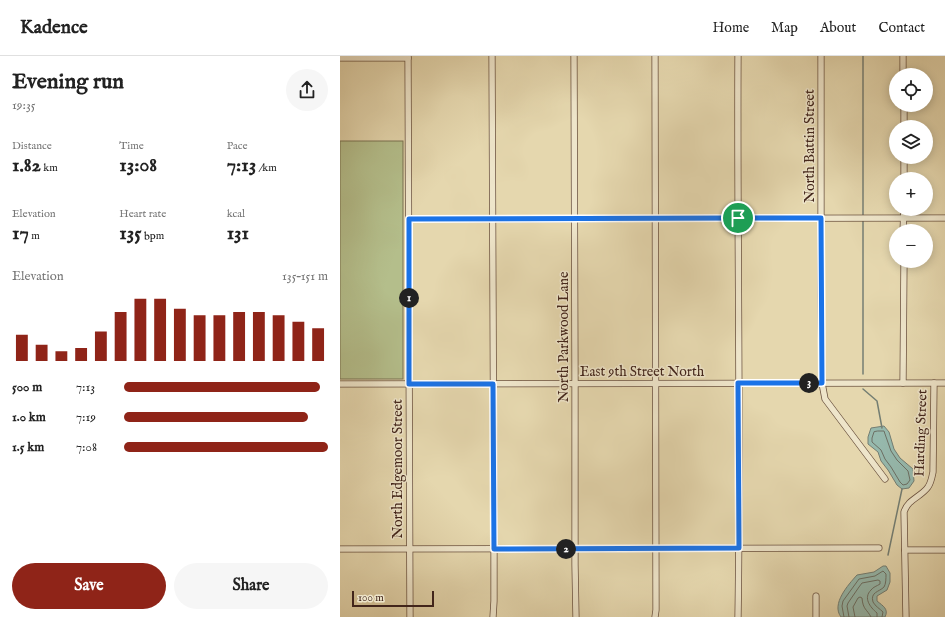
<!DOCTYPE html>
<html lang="en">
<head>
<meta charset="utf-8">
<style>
	:root { --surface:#fff; --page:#f6f6f6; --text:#222; --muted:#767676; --line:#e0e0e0; --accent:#8f2418 }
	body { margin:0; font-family:"IM FELL English",serif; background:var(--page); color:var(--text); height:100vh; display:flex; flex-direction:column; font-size:15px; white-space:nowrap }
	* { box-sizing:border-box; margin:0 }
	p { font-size:13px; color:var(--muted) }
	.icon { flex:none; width:22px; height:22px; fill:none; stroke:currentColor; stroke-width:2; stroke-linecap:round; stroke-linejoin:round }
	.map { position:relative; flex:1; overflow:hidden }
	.details { display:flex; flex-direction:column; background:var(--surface); width:340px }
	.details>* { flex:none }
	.fabs { position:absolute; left:549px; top:12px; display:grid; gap:8px }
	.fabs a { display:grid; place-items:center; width:44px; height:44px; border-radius:50%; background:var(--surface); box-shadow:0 2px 10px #0003; font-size:20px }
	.scale { position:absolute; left:12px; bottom:10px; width:82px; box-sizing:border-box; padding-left:4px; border:2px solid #42251b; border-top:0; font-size:11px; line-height:14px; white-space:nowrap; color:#42251b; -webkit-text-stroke:3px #eee5ca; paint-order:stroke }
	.pin { position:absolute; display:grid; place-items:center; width:34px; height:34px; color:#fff; margin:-17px; border:2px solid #fff; border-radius:50%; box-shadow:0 1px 4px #0007 }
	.km { position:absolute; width:20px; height:20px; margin:-10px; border-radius:50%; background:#222; color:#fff; font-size:11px; line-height:20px; text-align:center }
	.round { display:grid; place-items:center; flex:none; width:42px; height:42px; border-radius:21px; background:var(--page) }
	.summary { display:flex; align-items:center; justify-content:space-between; height:68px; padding:0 12px }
	h1 { font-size:22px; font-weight:700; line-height:30px }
	.figures { display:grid; grid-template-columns:repeat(3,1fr); gap:6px; height:68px; padding:4px 12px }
	.figures div { display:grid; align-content:center }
	.figures b { font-size:20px; font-weight:700 }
	.figures small { font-size:11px; font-weight:400 }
	.figures p { font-size:11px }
	.chart { height:112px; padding:8px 12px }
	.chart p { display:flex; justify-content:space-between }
	.chart svg { width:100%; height:72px; margin-top:4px; stroke:var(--accent); stroke-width:6 }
	.button { display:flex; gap:8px; margin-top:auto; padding:8px 12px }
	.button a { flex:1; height:46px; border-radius:24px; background:var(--accent); color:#fff; font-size:16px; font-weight:700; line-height:46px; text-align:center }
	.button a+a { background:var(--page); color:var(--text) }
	ul { padding:0 12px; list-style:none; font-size:13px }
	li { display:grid; grid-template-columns:64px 48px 1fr; align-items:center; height:30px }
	li i { height:10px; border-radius:5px; background:var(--accent) }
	header { display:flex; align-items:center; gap:24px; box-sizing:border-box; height:56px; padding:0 20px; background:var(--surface); border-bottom:1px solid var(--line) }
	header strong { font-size:19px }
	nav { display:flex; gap:22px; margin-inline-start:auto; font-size:14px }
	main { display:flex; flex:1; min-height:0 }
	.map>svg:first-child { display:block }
	.green { fill:#b4be8b; stroke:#7b7253 }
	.water { fill:#96b9ad; stroke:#747e73 }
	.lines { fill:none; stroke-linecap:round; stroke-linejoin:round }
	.shore { stroke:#6c6f64; stroke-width:1 }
	.stream { stroke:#747e73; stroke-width:1.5 }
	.minor-casing { stroke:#6b5240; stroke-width:7 }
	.minor { stroke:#eee5ca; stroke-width:5.5 }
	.route-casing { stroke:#fff; stroke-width:8 }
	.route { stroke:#1a73e8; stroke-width:5 }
	.labels { text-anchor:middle; stroke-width:3; stroke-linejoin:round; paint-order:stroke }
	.street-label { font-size:14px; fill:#42251b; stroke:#eee5ca }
</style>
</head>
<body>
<header>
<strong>Kadence</strong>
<nav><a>Home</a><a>Map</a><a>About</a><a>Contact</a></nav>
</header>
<main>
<section class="details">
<div class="summary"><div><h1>Evening run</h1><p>19:35</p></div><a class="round"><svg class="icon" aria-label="share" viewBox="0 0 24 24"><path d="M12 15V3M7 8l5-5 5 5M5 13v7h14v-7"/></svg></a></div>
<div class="figures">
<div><p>Distance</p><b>1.82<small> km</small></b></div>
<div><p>Time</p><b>13:08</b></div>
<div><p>Pace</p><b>7:13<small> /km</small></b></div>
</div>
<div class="figures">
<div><p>Elevation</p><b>17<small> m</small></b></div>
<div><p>Heart rate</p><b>135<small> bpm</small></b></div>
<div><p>kcal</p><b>131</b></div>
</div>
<div class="chart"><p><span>Elevation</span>135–151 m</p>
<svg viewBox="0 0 160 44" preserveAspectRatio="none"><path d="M5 44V28M15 44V34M25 44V38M35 44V36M45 44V26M55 44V14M65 44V6M75 44V6M85 44V12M95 44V16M105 44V16M115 44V14M125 44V14M135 44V16M145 44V20M155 44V24"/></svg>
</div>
<ul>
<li><b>500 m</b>7:13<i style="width:96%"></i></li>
<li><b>1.0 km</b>7:19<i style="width:90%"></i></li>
<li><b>1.5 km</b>7:08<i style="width:100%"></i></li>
</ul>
<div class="button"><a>Save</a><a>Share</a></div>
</section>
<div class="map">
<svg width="605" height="561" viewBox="0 0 605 561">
	<rect width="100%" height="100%" fill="#e5d7ae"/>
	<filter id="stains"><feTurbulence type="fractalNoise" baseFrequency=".005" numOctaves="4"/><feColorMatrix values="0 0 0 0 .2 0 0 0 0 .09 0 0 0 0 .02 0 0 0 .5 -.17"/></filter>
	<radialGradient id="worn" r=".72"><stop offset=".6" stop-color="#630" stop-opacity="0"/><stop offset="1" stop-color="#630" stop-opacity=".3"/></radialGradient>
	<!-- green -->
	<rect class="green" x="0" y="85" width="63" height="238"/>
	<!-- water -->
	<g class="water">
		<polygon points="544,370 549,376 554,393 560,402 573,413 574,425 569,432 562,433 557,429 548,414 541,405 538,396 528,388 528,381 531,372"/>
		<path d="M 543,510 L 546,510 L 550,517 L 550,526 L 547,534 L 537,540 L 537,545 C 543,550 549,553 545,561 L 501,561 C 491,548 508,529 517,519 L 534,516 Z"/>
	</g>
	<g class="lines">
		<!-- shore -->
		<g class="shore">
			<polygon points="538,375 544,375 545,378 551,395 557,404 568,415 570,424 567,428 563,429 560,426 551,411 545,403 541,394 532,386 532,382 534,376"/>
			<path d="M 504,561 L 502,550 L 503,545 L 519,523 L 535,520 L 543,515 L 546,518 C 546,522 546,528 544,531 C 539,536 530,536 533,546 C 535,550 540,553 543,556 L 542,561"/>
			<path d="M 509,561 L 507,550 L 508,547 L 519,531 L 522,527 L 538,524 L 540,525 L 540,528 C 537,530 533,531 531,534 C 523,542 530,551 537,557 L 537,561"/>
			<path d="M 515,561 L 513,551 L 518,542 L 520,541 L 522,542 C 523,554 527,553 531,561"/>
		</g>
		<!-- stream -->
		<g class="stream">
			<polyline points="523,160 523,0"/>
			<polyline points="523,164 523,318"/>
			<polyline points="523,333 537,345 542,372"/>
			<polyline points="548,499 562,433"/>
		</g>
		<defs>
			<g id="minor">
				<polyline points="68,0 70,561"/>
				<polyline points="152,0 154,487 154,545 153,561"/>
				<polyline points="234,0 235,319 235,509 236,561"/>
				<polyline points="481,0 481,239 482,327 485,343 545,423"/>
				<polyline points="563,0 563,19"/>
				<polyline points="0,2 68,2"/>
				<polyline points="564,49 564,71"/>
				<polyline points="564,123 564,101"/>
				<polyline points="69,163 605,162"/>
				<polyline points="563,175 564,153"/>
				<polyline points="563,327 564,205"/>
				<polyline points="0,328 605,327"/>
				<polyline points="0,493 539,492"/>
				<polyline points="565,494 605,494"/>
				<polyline points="476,540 476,561"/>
				<polyline points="315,561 316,554 315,0"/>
				<path d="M 398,561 C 401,374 397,187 398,0"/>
				<path d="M 566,561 L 564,456 C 568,443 581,441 588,431 C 591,427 592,421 593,416 L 594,327"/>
			</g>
		</defs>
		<!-- minor casing -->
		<use href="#minor" class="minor-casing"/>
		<!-- minor -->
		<use href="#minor" class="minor"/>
	</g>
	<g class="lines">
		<defs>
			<polygon id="route" points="398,162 481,162 482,327 398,327 399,492 154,493 153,328 69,328 69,163"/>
		</defs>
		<!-- route casing -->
		<use href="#route" class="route-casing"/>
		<!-- route -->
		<use href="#route" class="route"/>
	</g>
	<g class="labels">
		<!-- street labels -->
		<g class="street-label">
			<text transform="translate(469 90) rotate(-90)" y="5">North Battin Street</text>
			<text transform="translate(223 281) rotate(-90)" y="5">North Parkwood Lane</text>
			<text x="302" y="320">East 9th Street North</text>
			<text transform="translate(580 377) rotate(-88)" y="5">Harding Street</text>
			<text transform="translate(57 413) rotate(-90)" y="5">North Edgemoor Street</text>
		</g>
	</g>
	<rect width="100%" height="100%" filter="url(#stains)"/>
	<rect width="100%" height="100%" fill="url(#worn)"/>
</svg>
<div class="fabs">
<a><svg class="icon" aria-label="locate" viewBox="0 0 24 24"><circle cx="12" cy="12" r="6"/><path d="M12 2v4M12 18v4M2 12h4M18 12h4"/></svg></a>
<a><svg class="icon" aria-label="layers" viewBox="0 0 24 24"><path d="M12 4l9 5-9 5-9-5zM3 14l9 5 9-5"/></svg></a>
<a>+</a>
<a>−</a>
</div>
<div class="scale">100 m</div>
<div class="pin" style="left:398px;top:162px;background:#1e9e55"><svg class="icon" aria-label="arrive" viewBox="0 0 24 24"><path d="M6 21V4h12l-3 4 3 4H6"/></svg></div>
<b class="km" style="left:69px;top:242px">1</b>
<b class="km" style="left:226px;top:493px">2</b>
<b class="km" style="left:469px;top:327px">3</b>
</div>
</main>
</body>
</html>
